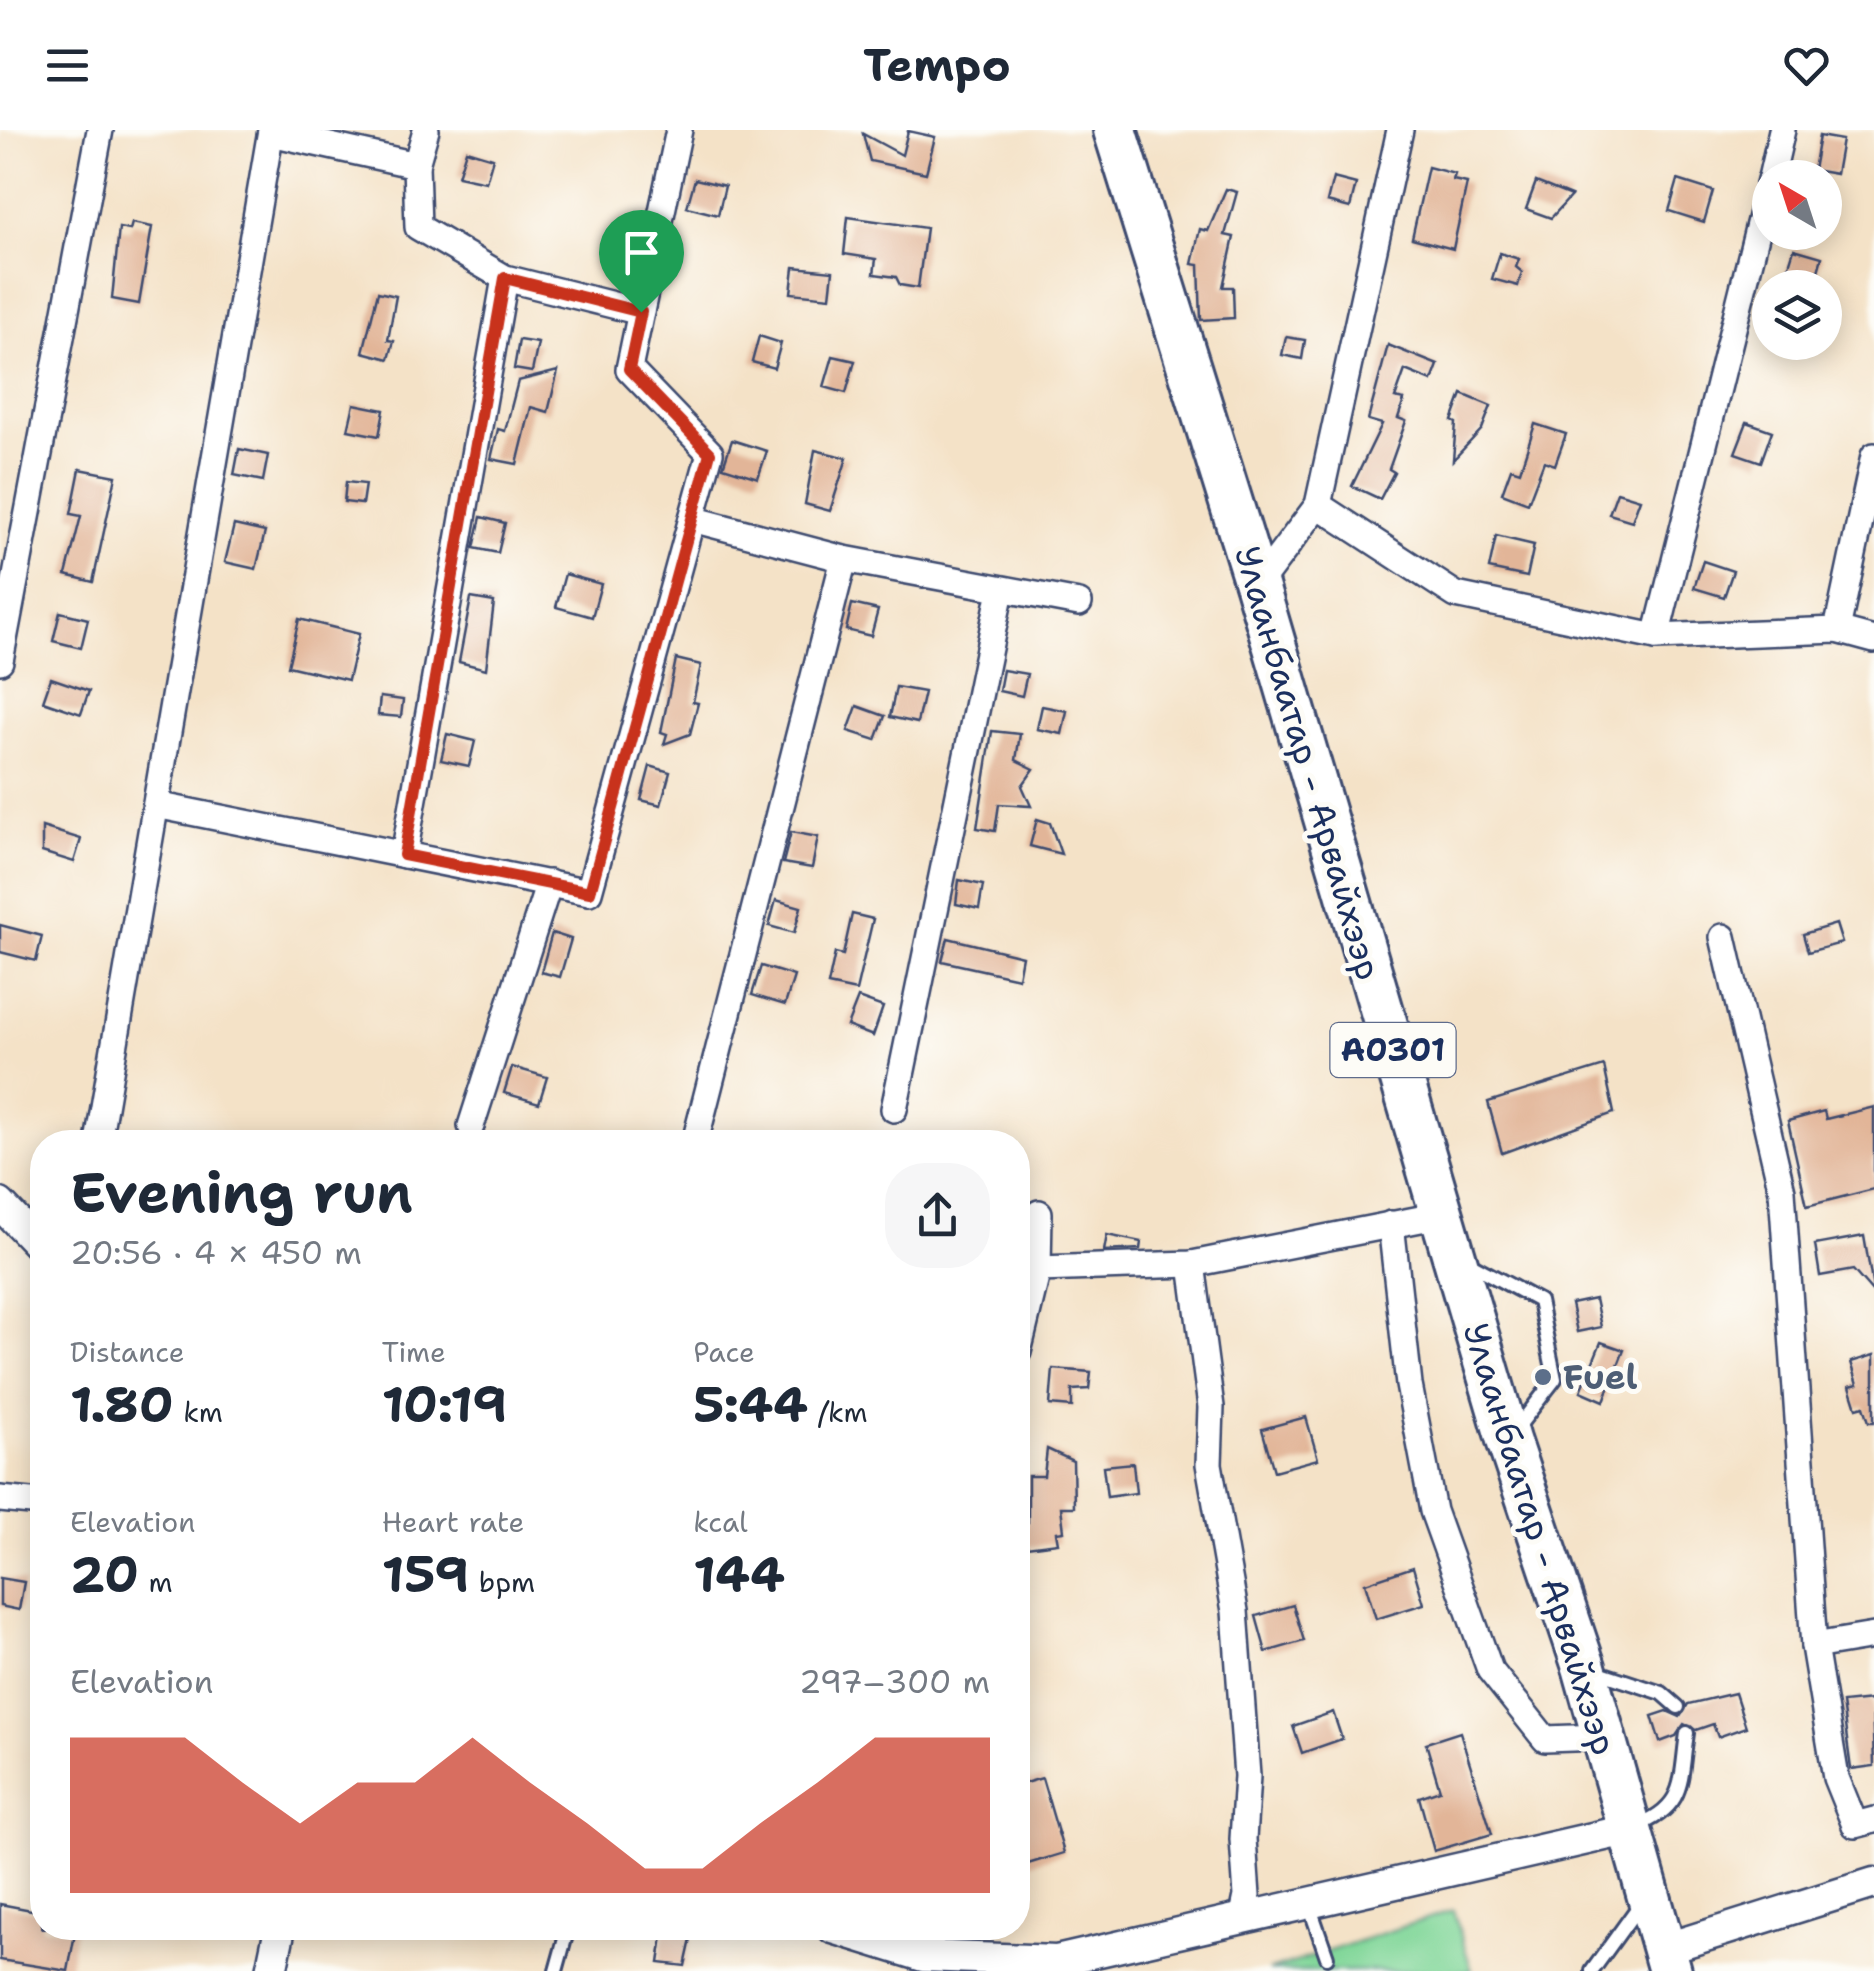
<!DOCTYPE html>
<html lang="en">
<head>
<meta charset="utf-8">
<style>
	:root { --surface:#fff; --page:#f6f6f7; --text:#1f2937; --muted:#747a83; --accent:#c8321e }
	body { margin:0; font-family:"Shantell Sans",sans-serif; background:var(--page); color:var(--text); height:100vh; display:flex; flex-direction:column; font-size:38px; white-space:nowrap }
	* { box-sizing:border-box; margin:0 }
	p { font-size:32px; color:var(--muted) }
	.icon { flex:none; width:55px; height:55px; fill:none; stroke:currentColor; stroke-width:2; stroke-linecap:round; stroke-linejoin:round }
	.map { position:relative; flex:1; overflow:hidden }
	.drawer { position:absolute; left:30px; top:1000px; width:1000px; height:810px; display:flex; flex-direction:column; background:var(--surface); border-radius:40px; box-shadow:0 5px 25px #0003 }
	.drawer>* { flex:none }
	.needle { width:65px; rotate:321deg }
	.buttons { position:absolute; left:1752px; top:30px; display:grid; gap:20px }
	.buttons a { display:grid; place-items:center; width:90px; height:90px; border-radius:50%; background:var(--surface); box-shadow:0 5px 25px #0003; font-size:50px }
	.pin { position:absolute; display:grid; place-items:center; width:85px; height:85px; color:#fff; margin:-102px -42px; border-radius:50% 50% 50% 0; rotate:-45deg; box-shadow:0 0 10px #0007 }
	.pin .icon { rotate:45deg }
	.round { display:grid; place-items:center; flex:none; width:105px; height:105px; border-radius:40px; background:var(--page) }
	.overview { display:flex; align-items:center; justify-content:space-between; height:170px; padding:0 40px }
	h1 { font-size:55px; font-weight:700; line-height:75px }
	.metrics { display:grid; grid-template-columns:repeat(3,1fr); gap:15px; height:170px; padding:10px 40px }
	.metrics div { display:grid; align-content:center }
	.metrics b { font-size:50px; font-weight:700 }
	.metrics small { font-size:28px; font-weight:400 }
	.metrics p { font-size:28px }
	.chart { height:280px; padding:20px 40px }
	.chart p { display:flex; justify-content:space-between }
	.chart svg { width:100%; height:180px; margin-top:10px; fill:var(--accent); opacity:.7 }
	header { display:flex; justify-content:space-between; align-items:center; height:130px; padding:0 40px; background:var(--surface); font-size:45px; font-weight:700 }
	.map>svg:first-child { display:block }
	.green { fill:#82d79a; stroke:#4e837c; stroke-width:2.5 }
	.building { fill:#e2b598 }
	.lines { fill:none; stroke-linecap:round; stroke-linejoin:round }
	.service-casing { stroke:#3c4a6e; stroke-width:18 }
	.minor-casing { stroke:#3c4a6e; stroke-width:30 }
	.tertiary-casing { stroke:#3c4a6e; stroke-width:35 }
	.trunk-casing { stroke:#3c4a6e; stroke-width:48 }
	.service { stroke:#fff; stroke-width:12 }
	.minor { stroke:#fff; stroke-width:25 }
	.tertiary { stroke:#fff; stroke-width:30 }
	.trunk { stroke:#fff; stroke-width:42 }
	.route-casing { stroke:#fff; stroke-width:20 }
	.route { stroke:#c8321e; stroke-width:12 }
	.service-dot { fill:#5c6f8a; stroke:#fdfcf7; stroke-width:4 }
	.labels { text-anchor:middle; stroke-width:10; stroke-linejoin:round; paint-order:stroke }
	.shield { fill:#fdfcf7; stroke:#5f6c8c; stroke-width:2.5 }
	.shield-label { font-size:32px; font-weight:bold; fill:#1b2f5e }
	.street-label { font-size:35px; fill:#1b2f5e; stroke:#fdfcf7 }
	.service-label { font-size:35px; font-weight:bold; fill:#4e5e75; stroke:#fdfcf7; text-anchor:start }
</style>
</head>
<body>
<header><svg class="icon" aria-label="menu" viewBox="0 0 24 24"><path d="M4 6h16M4 12h16M4 18h16"/></svg>Tempo<svg class="icon" aria-label="heart" viewBox="0 0 24 24"><path d="M12 20l-8-8c-3-5 5-10 8-4 3-6 11-1 8 4z"/></svg></header>
<div class="map">
<svg width="1874" height="1841" viewBox="0 0 1874 1841">
	<rect width="100%" height="100%" fill="#fdfcf7"/>
	<filter id="ink" filterUnits="userSpaceOnUse"><feTurbulence type="fractalNoise" baseFrequency=".01" numOctaves="2"/><feDisplacementMap in="SourceGraphic" scale="20" xChannelSelector="R" yChannelSelector="G"/><feConvolveMatrix kernelMatrix="1 2 1 2 8 2 1 2 1" color-interpolation-filters="sRGB"/></filter>
	<filter id="wash" filterUnits="userSpaceOnUse"><feTurbulence type="fractalNoise" baseFrequency=".0048" numOctaves="4" result="noise"/><feDisplacementMap in="SourceGraphic" scale="40" xChannelSelector="R" yChannelSelector="G"/><feGaussianBlur stdDeviation="2.25" result="paint"/><feColorMatrix in="noise" values="0 0 0 0 0 0 0 0 0 0 0 0 0 0 0 0 0 1.4 0 .05"/><feComposite in="paint" operator="in"/></filter>
	<g filter="url(#wash)">
		<rect width="100%" height="100%" fill="#f4e2c7"/>
		<!-- green -->
		<polygon class="green" points="1453,1780 1472,1841 1268,1841"/>
		<g id="blocks">
			<!-- building -->
			<g class="building">
				<polygon points="908,1 935,7 926,43 870,31 863,4 902,25"/>
				<polygon points="1819,6 1842,10 1836,44 1813,40"/>
				<polygon points="466,20 493,28 486,52 458,46"/>
				<polygon points="1428,37 1455,44 1453,50 1467,53 1453,119 1412,108"/>
				<polygon points="1333,48 1356,54 1350,78 1327,72"/>
				<polygon points="695,49 725,56 718,85 687,77"/>
				<polygon points="1678,50 1713,61 1704,92 1669,81"/>
				<polygon points="1536,52 1571,66 1551,88 1526,79"/>
				<polygon points="1226,59 1237,62 1225,105 1234,107 1223,157 1233,157 1234,188 1201,190 1199,135 1192,134 1200,99 1208,101"/>
				<polygon points="848,87 926,98 918,158 900,155 896,147 874,144 876,129 844,124"/>
				<polygon points="132,93 152,97 139,174 112,169 119,98 130,100"/>
				<polygon points="1794,119 1822,127 1814,156 1785,148"/>
				<polygon points="1500,123 1519,129 1516,137 1522,142 1518,156 1492,149"/>
				<polygon points="794,137 833,141 830,167 791,163"/>
				<polygon points="378,162 396,166 388,210 394,211 389,229 363,222"/>
				<polygon points="759,206 781,213 774,238 752,232"/>
				<polygon points="1286,207 1305,210 1302,229 1282,225"/>
				<polygon points="519,210 538,213 532,242 514,239"/>
				<polygon points="1388,215 1438,235 1432,251 1405,240 1395,268 1404,270 1398,288 1406,291 1389,339 1394,342 1380,369 1352,356 1382,294 1368,290"/>
				<polygon points="833,226 855,231 846,263 824,257"/>
				<polygon points="558,241 548,282 531,277 517,334 491,329 498,299 505,301 518,251"/>
				<polygon points="1462,264 1491,276 1482,299 1453,330 1456,293 1452,291"/>
				<polygon points="354,274 384,280 379,306 348,300"/>
				<polygon points="1747,292 1772,301 1761,332 1735,323"/>
				<polygon points="1535,294 1566,304 1555,335 1544,331 1528,373 1502,363 1511,338 1520,341"/>
				<polygon points="732,310 767,321 758,348 723,337"/>
				<polygon points="239,319 268,325 263,351 234,345"/>
				<polygon points="815,320 847,328 830,381 805,374"/>
				<polygon points="80,339 116,346 93,452 66,445 81,386 71,384"/>
				<polygon points="346,352 365,354 362,374 344,372"/>
				<polygon points="1617,362 1640,369 1632,391 1609,384"/>
				<polygon points="481,387 505,393 498,423 474,418"/>
				<polygon points="234,395 265,402 256,439 225,432"/>
				<polygon points="1496,406 1534,415 1527,447 1489,439"/>
				<polygon points="1703,431 1733,441 1724,467 1694,458"/>
				<polygon points="565,444 601,454 592,487 556,477"/>
				<polygon points="471,468 494,472 486,539 459,532"/>
				<polygon points="852,474 878,480 871,506 846,500"/>
				<polygon points="60,482 88,489 81,518 53,511"/>
				<polygon points="299,489 359,504 348,550 288,536"/>
				<polygon points="676,529 701,535 693,572 698,573 690,604 664,614 667,604 661,602"/>
				<polygon points="1003,540 1027,544 1022,566 999,561"/>
				<polygon points="51,548 89,561 81,584 43,571"/>
				<polygon points="896,557 924,562 917,593 890,587"/>
				<polygon points="380,567 403,570 401,587 378,585"/>
				<polygon points="857,576 885,586 876,610 848,601"/>
				<polygon points="1042,576 1067,581 1062,604 1037,599"/>
				<polygon points="992,601 1020,604 1016,630 1034,639 1022,656 1031,676 999,674 995,701 977,698"/>
				<polygon points="447,604 475,611 469,636 441,630"/>
				<polygon points="650,636 670,642 661,675 641,670"/>
				<polygon points="1037,689 1050,693 1061,724 1030,716"/>
				<polygon points="42,697 81,709 74,732 42,722"/>
				<polygon points="791,702 818,707 812,738 783,733"/>
				<polygon points="959,750 983,755 979,779 956,774"/>
				<polygon points="776,770 801,777 794,803 769,796"/>
				<polygon points="852,784 873,789 856,861 828,855 835,823 843,825"/>
				<polygon points="1836,794 1842,813 1808,822 1803,804"/>
				<polygon points="0,795 42,806 36,831 0,822"/>
				<polygon points="552,803 571,809 560,847 541,842"/>
				<polygon points="948,808 1022,826 1018,848 942,831"/>
				<polygon points="761,836 794,846 785,875 752,865"/>
				<polygon points="858,868 883,877 873,906 847,896"/>
				<polygon points="1604,936 1614,983 1502,1023 1488,972"/>
				<polygon points="512,937 547,947 539,973 504,963"/>
				<polygon points="1874,977 1874,1059 1807,1076 1788,991 1824,981 1826,989"/>
				<polygon points="1107,1105 1141,1112 1140,1119 1104,1121"/>
				<polygon points="1864,1106 1874,1164 1853,1140 1820,1146 1815,1115"/>
				<polygon points="1595,1169 1601,1197 1577,1202 1571,1174"/>
				<polygon points="1601,1212 1624,1220 1604,1271 1581,1261"/>
				<polygon points="1874,1225 1874,1292 1869,1292 1864,1276 1857,1278 1850,1256 1858,1254 1851,1232"/>
				<polygon points="1053,1239 1091,1242 1089,1259 1072,1260 1072,1277 1050,1275"/>
				<polygon points="1306,1287 1318,1329 1274,1341 1262,1299"/>
				<polygon points="1047,1319 1073,1331 1074,1377 1061,1377 1064,1401 1056,1402 1058,1413 1018,1418 1018,1393 1028,1392 1028,1346 1044,1346"/>
				<polygon points="1133,1333 1136,1363 1107,1367 1103,1336"/>
				<polygon points="1413,1437 1424,1474 1376,1489 1365,1453"/>
				<polygon points="0,1448 24,1452 19,1480 0,1476"/>
				<polygon points="1293,1475 1304,1511 1266,1522 1256,1486"/>
				<polygon points="1735,1563 1746,1597 1718,1607 1713,1594 1696,1600 1684,1594 1676,1606 1660,1612 1652,1586 1667,1581 1680,1587 1688,1574"/>
				<polygon points="1872,1570 1874,1636 1851,1639 1842,1573"/>
				<polygon points="1333,1582 1342,1609 1302,1623 1293,1596"/>
				<polygon points="1460,1602 1492,1704 1434,1721 1419,1667 1440,1660 1426,1613"/>
				<polygon points="1042,1648 1064,1723 1018,1737 1018,1655"/>
				<polygon points="0,1774 42,1782 42,1798 76,1798 68,1841 0,1830"/>
				<polygon points="664,1799 692,1805 685,1836 659,1833"/>
			</g>
		</g>
	</g>
	<g filter="url(#ink)">
		<use href="#blocks" fill-opacity="0" stroke="#3c4a6e" stroke-width="2.5"/>
		<g class="lines">
			<defs>
				<g id="service">
					<polyline points="1465,1131 1539,1171 1555,1249 1514,1302"/>
					<polyline points="1595,1541 1662,1563 1678,1577"/>
					<path d="M 1634,1697 C 1686,1677 1680,1653 1687,1603"/>
					<polyline points="1309,1775 1327,1827"/>
					<polyline points="556,1841 568,1798"/>
					<polyline points="1592,1841 1641,1773"/>
				</g>
				<g id="minor">
					<polyline points="271,3 416,35 418,97 505,148 641,182"/>
					<polyline points="416,35 426,0"/>
					<polyline points="1771,48 1782,0"/>
					<polyline points="1318,375 1456,465 1656,507 1837,500 1874,510"/>
					<polyline points="692,389 844,429 1079,473"/>
					<polyline points="1257,456 1318,375 1400,0"/>
					<polyline points="1837,500 1874,326"/>
					<polyline points="1656,507 1770,50"/>
					<polyline points="0,531 100,0"/>
					<polyline points="156,675 589,762 710,323 629,239 679,0"/>
					<polyline points="404,725 505,148"/>
					<polyline points="1723,807 1782,1061 1814,1516 1836,1648 1855,1695 1874,1690"/>
					<polyline points="894,979 1001,460"/>
					<polyline points="471,996 549,753"/>
					<polyline points="98,1012 271,0"/>
					<polyline points="695,1012 844,429"/>
					<polyline points="1391,1094 1409,1255 1433,1381 1490,1540 1545,1609 1602,1607"/>
					<polyline points="1192,1134 1211,1277 1209,1334 1235,1481 1247,1646 1243,1709 1247,1766 1242,1790"/>
					<polyline points="1038,1139 1192,1134 1441,1085"/>
					<polyline points="1018,1222 1038,1139 1039,1083"/>
					<polyline points="0,1369 42,1373"/>
					<polyline points="1814,1516 1874,1506"/>
				</g>
				<g id="tertiary">
					<polyline points="0,1074 42,1118"/>
					<polyline points="833,1798 923,1826 1056,1831 1627,1700"/>
					<polyline points="1664,1819 1874,1753"/>
					<polyline points="271,1841 280,1798"/>
				</g>
				<polyline id="trunk" points="1115,0 1257,456 1508,1310 1584,1537 1670,1841"/>
			</defs>
			<!-- service casing -->
			<use href="#service" class="service-casing"/>
			<!-- minor casing -->
			<use href="#minor" class="minor-casing"/>
			<!-- tertiary casing -->
			<use href="#tertiary" class="tertiary-casing"/>
			<!-- trunk casing -->
			<use href="#trunk" class="trunk-casing"/>
			<!-- service -->
			<use href="#service" class="service"/>
			<!-- minor -->
			<use href="#minor" class="minor"/>
			<!-- tertiary -->
			<use href="#tertiary" class="tertiary"/>
			<!-- trunk -->
			<use href="#trunk" class="trunk"/>
		</g>
	</g>
	<g class="lines" filter="url(#ink)">
		<defs>
			<polygon id="route" points="505,148 641,182 629,239 710,323 590,762 404,725"/>
		</defs>
		<!-- route casing -->
		<use href="#route" class="route-casing"/>
		<!-- route -->
		<use href="#route" class="route"/>
	</g>
	<!-- markers -->
	<circle class="service-dot" cx="1543" cy="1247" r="10"/>
	<g class="labels">
		<!-- shield labels -->
		<rect class="shield" x="1330.5" y="893" width="125" height="54" rx="8"/>
		<g class="shield-label">
			<text x="1393" y="931">A0301</text>
		</g>
		<!-- street labels -->
		<g class="street-label">
			<text transform="translate(1308 633) rotate(74)" y="12">Улаанбаатар - Арвайхээр</text>
			<text transform="translate(1540 1409) rotate(73)" y="12">Улаанбаатар - Арвайхээр</text>
		</g>
		<!-- service labels -->
		<g class="service-label">
			<text x="1563" y="1259">Fuel</text>
		</g>
	</g>
</svg>
<div class="buttons">
<a><svg class="needle" viewBox="-14 -14 28 28"><path d="M0-13l5 13h-10z" fill="#e53935"/><path d="M0 13l5-13h-10z" fill="#747a83"/></svg></a>
<a><svg class="icon" aria-label="layers" viewBox="0 0 24 24"><path d="M12 4l9 5-9 5-9-5zM3 14l9 5 9-5"/></svg></a>
</div>
<div class="pin" style="left:641px;top:182px;background:#1e9e55"><svg class="icon" aria-label="arrive" viewBox="0 0 24 24"><path d="M6 21V4h12l-3 4 3 4H6"/></svg></div>
<section class="drawer">
<div class="overview"><div><h1>Evening run</h1><p>20:56 · 4 × 450 m</p></div><a class="round"><svg class="icon" aria-label="share" viewBox="0 0 24 24"><path d="M12 15V3M7 8l5-5 5 5M5 13v7h14v-7"/></svg></a></div>
<div class="metrics">
<div><p>Distance</p><b>1.80<small> km</small></b></div>
<div><p>Time</p><b>10:19</b></div>
<div><p>Pace</p><b>5:44<small> /km</small></b></div>
</div>
<div class="metrics">
<div><p>Elevation</p><b>20<small> m</small></b></div>
<div><p>Heart rate</p><b>159<small> bpm</small></b></div>
<div><p>kcal</p><b>144</b></div>
</div>
<div class="chart"><p><span>Elevation</span>297–300 m</p>
<svg viewBox="0 0 160 44" preserveAspectRatio="none"><path d="M0 44V6L10 6L20 6L30 17L40 27L50 17L60 17L70 6L80 17L90 27L100 38L110 38L120 27L130 17L140 6L150 6L160 6V44z"/></svg>
</div>
</section>
</div>
</body>
</html>
